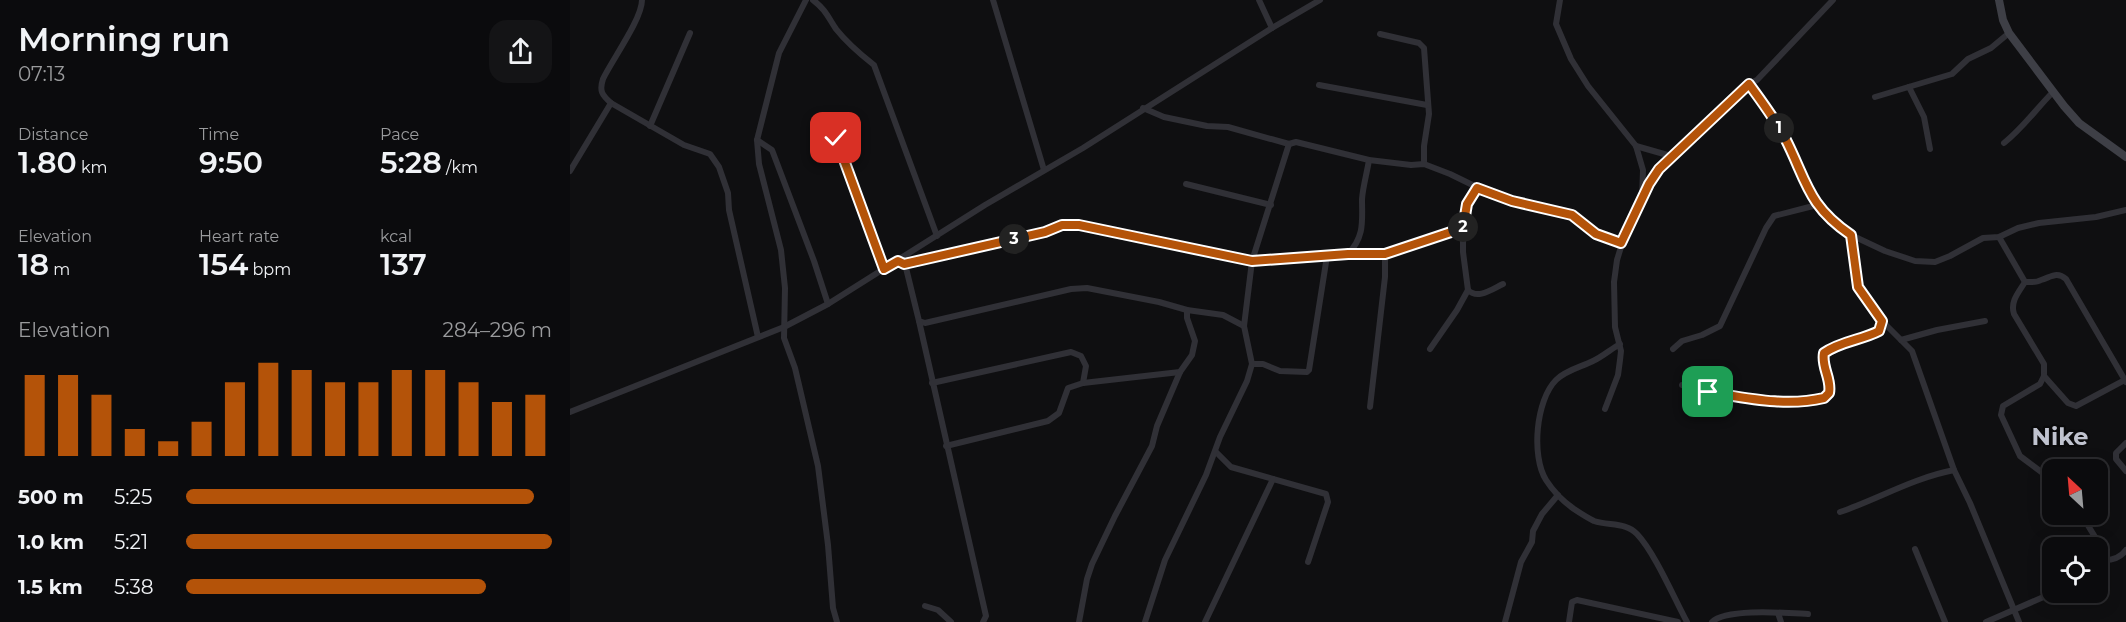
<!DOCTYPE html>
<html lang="en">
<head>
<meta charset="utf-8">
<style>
	:root { --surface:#0b0b0d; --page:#141416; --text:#f1f3f6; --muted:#9a9b9d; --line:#2b2b2e; --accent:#b45309 }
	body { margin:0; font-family:Montserrat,sans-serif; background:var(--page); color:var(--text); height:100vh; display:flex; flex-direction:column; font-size:22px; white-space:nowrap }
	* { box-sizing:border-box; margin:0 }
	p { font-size:20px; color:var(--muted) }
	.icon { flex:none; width:33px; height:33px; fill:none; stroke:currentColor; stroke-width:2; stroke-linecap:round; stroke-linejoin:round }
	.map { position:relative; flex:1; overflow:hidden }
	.sheet { display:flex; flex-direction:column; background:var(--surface); width:570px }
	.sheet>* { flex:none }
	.needle { width:39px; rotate:334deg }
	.tools { position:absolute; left:1472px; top:459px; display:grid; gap:12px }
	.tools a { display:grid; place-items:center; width:66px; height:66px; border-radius:12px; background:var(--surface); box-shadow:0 3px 15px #0003,0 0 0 2px var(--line); font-size:30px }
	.pin { position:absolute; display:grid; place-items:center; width:51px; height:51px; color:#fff; margin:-26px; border-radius:12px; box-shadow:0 3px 9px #0006 }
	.km { position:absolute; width:30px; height:30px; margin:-15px; border-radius:50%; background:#222; color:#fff; font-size:16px; line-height:30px; text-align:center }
	.round { display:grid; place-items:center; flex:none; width:63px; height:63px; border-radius:18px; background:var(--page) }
	.headline { display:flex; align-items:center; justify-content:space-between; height:102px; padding:0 18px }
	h1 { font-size:33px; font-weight:600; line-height:45px }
	.figures { display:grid; grid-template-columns:repeat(3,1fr); gap:9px; height:102px; padding:6px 18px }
	.figures div { display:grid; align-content:center }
	.figures b { font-size:30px; font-weight:600 }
	.figures small { font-size:16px; font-weight:400 }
	.figures p { font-size:16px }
	.chart { height:168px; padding:12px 18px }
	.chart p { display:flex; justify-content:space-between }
	.chart svg { width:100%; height:108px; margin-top:6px; stroke:var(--accent); stroke-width:6 }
	ul { padding:0 18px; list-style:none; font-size:20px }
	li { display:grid; grid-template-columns:96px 72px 1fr; align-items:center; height:45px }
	li i { height:15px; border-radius:8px; background:var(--accent) }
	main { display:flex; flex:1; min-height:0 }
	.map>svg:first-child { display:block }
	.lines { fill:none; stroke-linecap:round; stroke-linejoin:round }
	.street { stroke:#303036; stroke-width:6 }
	.secondary { stroke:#3e3f46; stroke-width:8 }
	.route-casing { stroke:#fff; stroke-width:12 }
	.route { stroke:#b45309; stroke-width:8 }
	.labels { text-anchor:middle; stroke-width:4.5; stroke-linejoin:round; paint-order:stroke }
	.district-label { font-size:24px; font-weight:bold; fill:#c0c3cf; stroke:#0a0a0b }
</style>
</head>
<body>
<main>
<section class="sheet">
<div class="headline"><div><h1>Morning run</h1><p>07:13</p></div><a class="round"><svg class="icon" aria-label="share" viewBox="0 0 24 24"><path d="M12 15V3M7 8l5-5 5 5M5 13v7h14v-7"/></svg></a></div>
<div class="figures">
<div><p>Distance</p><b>1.80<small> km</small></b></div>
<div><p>Time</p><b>9:50</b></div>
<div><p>Pace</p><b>5:28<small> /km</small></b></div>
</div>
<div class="figures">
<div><p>Elevation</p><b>18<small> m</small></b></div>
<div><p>Heart rate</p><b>154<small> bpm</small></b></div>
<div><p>kcal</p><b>137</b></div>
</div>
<div class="chart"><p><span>Elevation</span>284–296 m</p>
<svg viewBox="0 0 160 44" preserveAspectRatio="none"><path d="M5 44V11M15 44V11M25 44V19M35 44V33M45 44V38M55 44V30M65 44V14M75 44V6M85 44V9M95 44V14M105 44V14M115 44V9M125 44V9M135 44V14M145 44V22M155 44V19"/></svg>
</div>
<ul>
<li><b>500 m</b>5:25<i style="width:95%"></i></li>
<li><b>1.0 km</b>5:21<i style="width:100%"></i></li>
<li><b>1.5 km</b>5:38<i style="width:82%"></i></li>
</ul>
</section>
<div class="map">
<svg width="1556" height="622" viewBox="0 0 1556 622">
	<rect width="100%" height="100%" fill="#0f0f11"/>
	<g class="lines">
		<!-- street -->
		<g class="street">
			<path d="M 72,0 C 72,19 42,60 33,79 C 29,91 32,95 41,103 L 114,145 L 140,154 L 149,167 L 158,193 L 159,210 L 188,337"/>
			<polyline points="236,0 209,53 187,140 189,164 211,250 215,288 214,338 225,368 248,466 258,545 263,608 267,622"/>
			<path d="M 243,0 C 255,9 258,17 266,29 C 277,43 290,54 304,65 L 367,236"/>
			<polyline points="423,0 474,170"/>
			<polyline points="689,0 702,28"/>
			<polyline points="990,0 986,24 1001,59 1018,86 1066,146 1073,170 1072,198"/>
			<polyline points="810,34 849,43 854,48 859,114 854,146 854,164"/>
			<polyline points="1179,84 1213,135 1237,191 1258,216 1281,235 1315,251 1345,261 1365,262 1380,256 1413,238 1429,237 1448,228 1469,223 1526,217 1556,210"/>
			<polyline points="749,85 857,105"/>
			<polyline points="1339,87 1354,117 1360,149"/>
			<polyline points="1305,97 1382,74 1398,59 1421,48 1439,33"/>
			<polyline points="573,108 594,117 637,126 658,127 719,144 726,142 799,160 841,165 854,164 880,174 923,195 957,205 1002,215 1026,234 1051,243"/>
			<polyline points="80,126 120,33"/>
			<polyline points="266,138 314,269"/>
			<polyline points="187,140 202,150 244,261 258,304"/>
			<path d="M 1434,143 C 1453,128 1466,109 1483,92"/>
			<polyline points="1066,146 1101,156"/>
			<polyline points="0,171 41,103"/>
			<polyline points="616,184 701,205"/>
			<polyline points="1281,235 1288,287 1312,321 1342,351 1384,470 1400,503 1449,622"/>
			<polyline points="1429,237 1455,282"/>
			<polyline points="778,254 815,254 893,228"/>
			<path d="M 328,261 L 335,264 L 475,232 L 492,225 L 509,225 L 682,261 L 778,254 C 795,236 792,221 792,199 C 793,186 797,173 799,160"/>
			<polyline points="335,264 349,321 355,323 501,289 517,288 589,302 617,310 653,315 674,326"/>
			<path d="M 1455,282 C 1448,293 1440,302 1444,314 L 1474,364 L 1474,376 L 1470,384 L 1433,406 L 1431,415 L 1450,456 L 1482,480"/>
			<path d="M 1455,282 C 1460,282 1466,283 1471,280 C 1481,277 1487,271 1496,279 L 1556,382"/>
			<path d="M 898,290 C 908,300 922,289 933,284"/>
			<polyline points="349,321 416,616 413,622"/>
			<polyline points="1331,340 1367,330 1415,321"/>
			<path d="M 1050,344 C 1041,349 1032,357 1023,361 C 1011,367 996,370 986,380 C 966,400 961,456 976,480 C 983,491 994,502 1004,509 C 1010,513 1018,518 1024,521 C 1039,526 1056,522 1067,534 C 1085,553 1104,598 1117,622"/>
			<polyline points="860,349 887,310 898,290 893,252 893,228 897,204 907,188"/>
			<polyline points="1103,349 1112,341 1132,335 1150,326 1196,228 1204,216 1247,205"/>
			<polyline points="682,364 693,364 710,371 737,372 739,370 757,256"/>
			<polyline points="1474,376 1498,403 1506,406 1555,380"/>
			<polyline points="362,383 501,352 511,356 516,366 513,383"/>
			<path d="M 1112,385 C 1144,393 1232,414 1259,393 C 1262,379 1251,367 1254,353 C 1271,341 1291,340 1309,331 L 1312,321"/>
			<polyline points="800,407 815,277 815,254"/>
			<polyline points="1035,409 1048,375 1050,360 1051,351 1045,327 1044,282 1047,260 1055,234 1079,184 1089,169 1179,84 1187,80 1263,0"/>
			<polyline points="0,412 214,327 258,304 415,205 513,148 702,28 750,0"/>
			<polyline points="1556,443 1546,453 1546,459 1556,471"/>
			<polyline points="376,446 478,421 489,413 498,388 513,383 610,372"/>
			<polyline points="646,452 661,467 756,494 758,502 738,562"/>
			<path d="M 1270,512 C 1308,499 1343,478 1384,470"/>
			<polyline points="1511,514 1536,555 1535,560 1527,569"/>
			<polyline points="1345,549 1375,622"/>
			<path d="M 1535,560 C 1544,560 1551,557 1556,550"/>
			<polyline points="355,606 368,610 381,622"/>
			<polyline points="1208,613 1211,622"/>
			<polyline points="509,622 517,579 522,564 545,516 582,446 587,426 610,372 622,355 625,341 617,318 617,310"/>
			<polyline points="575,622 595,560 636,475 650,437 677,381 682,364 674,326 682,261 719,144"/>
			<polyline points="635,622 703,479"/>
			<polyline points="935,622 951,562 962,542 963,531 972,514 988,495"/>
			<polyline points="999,622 1002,602 1007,600 1108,622"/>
			<path d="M 1142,622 C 1156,608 1217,613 1238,614"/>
			<polyline points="1416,622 1485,592"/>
		</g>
		<!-- secondary -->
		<polyline class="secondary" points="1429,0 1433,20 1439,33 1494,106 1509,123 1556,157"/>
	</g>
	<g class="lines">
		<defs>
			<path id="route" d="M 266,138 L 314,269 L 328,261 L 334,264 L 475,232 L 492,225 L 509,225 L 682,261 L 778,254 L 815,254 L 893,228 L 897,204 L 907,188 L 942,201 L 1002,215 L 1026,234 L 1051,243 L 1079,184 L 1089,169 L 1179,84 C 1192,102 1205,119 1215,138 C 1237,181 1237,205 1281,235 L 1288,287 L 1312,321 L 1309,331 C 1292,340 1271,341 1254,353 C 1251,367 1262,379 1259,393 L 1254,398 C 1215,407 1177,398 1138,392"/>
		</defs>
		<!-- route casing -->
		<use href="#route" class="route-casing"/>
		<!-- route -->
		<use href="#route" class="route"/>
	</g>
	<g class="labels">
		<!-- district labels -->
		<g class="district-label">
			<text x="1490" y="445">Nike</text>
		</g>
	</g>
</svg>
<div class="tools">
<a><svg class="needle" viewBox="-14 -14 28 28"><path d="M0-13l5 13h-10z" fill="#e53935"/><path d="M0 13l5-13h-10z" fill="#9a9b9d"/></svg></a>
<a><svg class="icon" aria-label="locate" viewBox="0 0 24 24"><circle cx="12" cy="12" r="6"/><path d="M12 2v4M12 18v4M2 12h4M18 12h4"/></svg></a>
</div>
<div class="pin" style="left:1138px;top:392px;background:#1e9e55"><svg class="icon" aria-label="arrive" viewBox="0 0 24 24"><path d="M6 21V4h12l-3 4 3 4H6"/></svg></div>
<div class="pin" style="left:266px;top:138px;background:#d93025"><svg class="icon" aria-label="check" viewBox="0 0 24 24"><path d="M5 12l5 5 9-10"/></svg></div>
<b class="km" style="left:1209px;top:128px">1</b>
<b class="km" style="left:893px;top:227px">2</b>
<b class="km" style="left:444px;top:239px">3</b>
</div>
</main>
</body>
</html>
